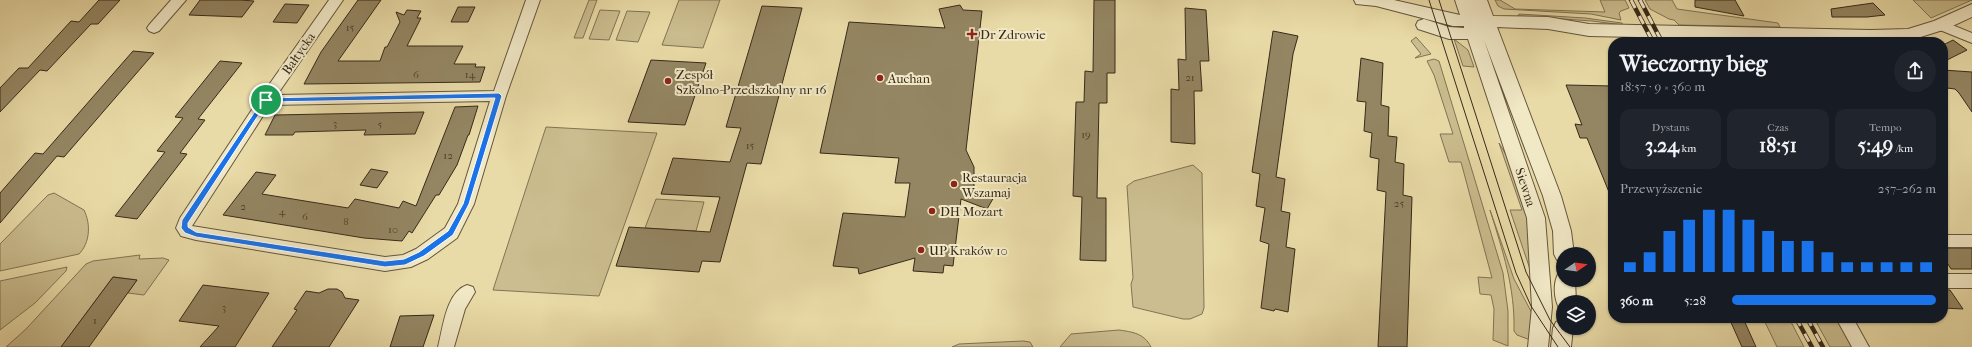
<!DOCTYPE html>
<html lang="pl">
<head>
<meta charset="utf-8">
<style>
	:root { --surface:#171b24; --page:#20242c; --text:#f1f3f6; --muted:#9ea1a6; --accent:#1a73e8 }
	body { margin:0; font-family:"IM FELL French Canon",serif; background:var(--page); color:var(--text); height:100vh; display:flex; flex-direction:column; font-size:15px; white-space:nowrap }
	* { box-sizing:border-box; margin:0 }
	p { font-size:13px; color:var(--muted) }
	.icon { flex:none; width:22px; height:22px; fill:none; stroke:currentColor; stroke-width:2; stroke-linecap:round; stroke-linejoin:round }
	.map { position:relative; flex:1; overflow:hidden }
	.details { position:absolute; left:1608px; top:37px; width:340px; height:286px; display:flex; flex-direction:column; background:var(--surface); border-radius:16px; box-shadow:0 1px 3px #0004 }
	.details>* { flex:none }
	.needle { width:26px; rotate:77deg }
	.buttons { position:absolute; left:1556px; top:247px; display:grid; gap:8px }
	.buttons a { display:grid; place-items:center; width:40px; height:40px; border-radius:50%; background:var(--surface); box-shadow:0 1px 3px #0004; font-size:20px }
	.pin { position:absolute; display:grid; place-items:center; width:34px; height:34px; color:#fff; margin:-17px; border:2px solid #fff; border-radius:50%; box-shadow:0 1px 4px #0007 }
	.round { display:grid; place-items:center; flex:none; width:42px; height:42px; border-radius:21px; background:var(--page) }
	.summary { display:flex; align-items:center; justify-content:space-between; height:68px; padding:0 12px }
	h1 { font-size:22px; font-weight:800; line-height:30px }
	.metrics { display:grid; grid-template-columns:repeat(3,1fr); gap:6px; height:68px; padding:4px 12px }
	.metrics div { display:grid; align-content:center; border-radius:10px; background:var(--page); text-align:center }
	.metrics b { font-size:20px; font-weight:800 }
	.metrics small { font-size:11px; font-weight:400 }
	.metrics p { font-size:11px }
	.chart { height:112px; padding:8px 12px }
	.chart p { display:flex; justify-content:space-between }
	.chart svg { width:100%; height:72px; margin-top:4px; stroke:var(--accent); stroke-width:6 }
	ul { padding:0 12px; list-style:none; font-size:13px }
	li { display:grid; grid-template-columns:64px 48px 1fr; align-items:center; height:30px }
	li i { height:10px; border-radius:5px; background:var(--accent) }
	.map>svg:first-child { display:block }
	.green { fill:#cbbd8f; stroke:#817454 }
	.building { fill:#948663; stroke:#372a19 }
	.lines { fill:none; stroke-linecap:round; stroke-linejoin:round }
	.minor-casing { stroke:#64563c; stroke-width:2 }
	.tertiary-casing { stroke:#64563c; stroke-width:2 }
	.minor { fill:#f1e8c6; fill-rule:evenodd }
	.tertiary { fill:#f1e8c6; fill-rule:evenodd }
	.tram { stroke:#372a19; stroke-width:1 }
	.rail-casing { stroke:#372a19; stroke-width:4.5 }
	.rail { stroke:#f1e8c6; stroke-width:3; stroke-dasharray:9; stroke-linecap:butt }
	.route { fill:#1a73e8; stroke:#fff; fill-rule:evenodd }
	.poi-dot { fill:#8f2418; stroke:#f1e8c6; stroke-width:1.5 }
	.labels { text-anchor:middle; stroke-width:4; stroke-linejoin:round; paint-order:stroke }
	.number-label { font-size:11px; fill:#4e412c }
	.poi-label { font-size:13px; fill:#372a19; stroke:#f1e8c6; text-anchor:start }
	.street-label { font-size:13px; fill:#372a19; stroke:#f1e8c6 }
</style>
</head>
<body>
<div class="map">
<svg width="1972" height="347" viewBox="0 0 1972 347">
	<rect width="100%" height="100%" fill="#e9dba7"/>
	<filter id="stains"><feTurbulence type="fractalNoise" baseFrequency=".005" numOctaves="4"/><feColorMatrix values="0 0 0 0 .2 0 0 0 0 .09 0 0 0 0 .02 0 0 0 .5 -.17"/></filter>
	<radialGradient id="worn" r=".72"><stop offset=".6" stop-color="#630" stop-opacity="0"/><stop offset="1" stop-color="#630" stop-opacity=".3"/></radialGradient>
	<!-- green -->
	<g class="green">
		<polygon points="589,0 597,0 583,38 574,38"/>
		<polygon points="679,0 720,0 703,48 662,45"/>
		<polygon points="1495,0 1500,0 1515,9 1605,12 1600,0 1625,0 1629,8 1621,11 1619,13 1621,20 1591,14 1504,9 1498,6"/>
		<polygon points="1645,0 1672,0 1677,9 1778,23 1780,27 1679,25 1674,20 1669,19 1650,9"/>
		<polygon points="1913,0 1972,0 1931,18"/>
		<polygon points="600,10 620,11 609,40 589,39"/>
		<polygon points="627,11 650,12 638,42 616,40"/>
		<polygon points="1519,14 1585,18 1622,23 1623,25 1592,21 1518,16"/>
		<polygon points="1416,37 1431,54 1415,58 1421,54 1411,41"/>
		<polygon points="1675,38 1864,41 1868,42 1678,42"/>
		<polygon points="1454,39 1468,50 1474,67 1463,66"/>
		<polygon points="1434,59 1439,61 1503,273 1508,311 1508,346 1493,340 1494,309 1491,295 1480,294 1478,277 1492,278 1461,162 1449,162 1440,134 1453,134 1434,75 1427,61"/>
		<polygon points="546,127 657,133 599,296 493,290"/>
		<polygon points="1499,143 1514,168 1529,218 1535,284 1510,210 1522,210"/>
		<polygon points="1193,165 1202,173 1204,308 1202,314 1190,319 1183,319 1133,307 1131,284 1133,278 1127,186 1134,181"/>
		<path d="M 54,193 L 84,210 C 91,224 90,243 79,254 L 0,271 L 0,244 L 48,195 Z"/>
		<polygon points="656,199 704,202 696,231 645,228"/>
		<path d="M 1490,210 L 1514,279 L 1535,319 L 1533,341 L 1517,335 L 1514,331 C 1515,287 1503,252 1490,210 Z"/>
		<polygon points="140,255 139,259 163,258 169,260 144,295 128,293 137,280 113,277 61,347 6,347 26,329 86,264 93,261"/>
		<polygon points="67,267 66,271 35,303 0,330 0,281"/>
		<polygon points="1763,318 1789,318 1804,347 1777,347"/>
		<polygon points="1814,318 1839,318 1856,347 1830,347"/>
		<path d="M 1119,330 C 1132,332 1144,333 1151,347 L 1060,347 L 1071,334 Z"/>
		<polygon points="1023,341 1030,342 1033,347 952,347 959,344"/>
	</g>
	<!-- building -->
	<g class="building">
		<polygon points="99,0 120,0 98,24 91,24 47,71 40,70 0,112 0,88 19,68 28,68 71,21 79,22"/>
		<polygon points="200,0 240,0 254,1 242,17 189,15"/>
		<polygon points="358,0 381,0 338,61 380,61 385,47 387,47 400,22 396,12 404,15 407,10 421,11 417,18 421,18 407,46 463,46 454,64 476,64 475,67 485,67 480,82 304,84 321,52"/>
		<polygon points="1094,0 1115,0 1115,73 1107,73 1107,103 1099,103 1097,198 1106,198 1106,261 1080,260 1082,197 1073,196 1076,102 1084,102 1085,71 1093,72"/>
		<polygon points="1695,0 1735,0 1744,16 1695,7"/>
		<polygon points="1873,3 1885,15 1867,17 1832,17 1831,9"/>
		<polygon points="285,4 309,5 297,23 273,22"/>
		<polygon points="960,5 963,10 982,11 966,150 974,167 974,189 994,197 987,209 961,199 953,266 944,265 943,273 913,271 915,258 859,274 858,268 833,266 843,213 905,217 910,183 895,183 899,158 820,153 849,22 945,28 939,9"/>
		<polygon points="762,6 802,8 761,164 747,163 720,262 702,261 699,272 616,266 629,227 710,232 720,197 661,194 673,158 730,162 741,128 726,127"/>
		<polygon points="458,7 475,7 468,22 451,22"/>
		<polygon points="1185,8 1206,10 1209,61 1200,61 1202,91 1194,91 1195,144 1171,142 1171,89 1179,90 1178,59 1186,60"/>
		<polygon points="1273,31 1298,36 1293,54 1276,177 1285,179 1281,211 1290,213 1286,247 1295,249 1288,312 1275,309 1274,311 1261,308 1269,244 1260,241 1265,208 1256,206 1260,174 1252,172"/>
		<polygon points="1953,40 1967,50 1943,62 1943,45"/>
		<polygon points="133,51 154,53 64,157 57,156 0,223 0,193 35,153 43,154"/>
		<polygon points="1361,58 1383,63 1381,105 1389,107 1388,136 1397,137 1395,162 1404,164 1403,195 1412,197 1407,347 1378,347 1386,192 1377,190 1379,159 1370,157 1372,133 1364,131 1366,102 1357,101"/>
		<polygon points="651,60 706,63 685,125 628,122"/>
		<polygon points="220,61 242,63 198,119 205,120 180,153 187,154 137,219 115,216 165,152 157,151 183,118 175,117"/>
		<polygon points="1943,70 1972,72 1972,112 1959,93 1955,89 1947,88 1943,82"/>
		<polygon points="1566,85 1613,86 1613,202 1587,138 1580,138 1575,124 1582,125"/>
		<polygon points="478,106 469,135 468,135 457,165 439,195 436,195 412,233 409,231 402,241 364,238 223,215 256,172 276,175 262,194 348,208 355,199 399,208 403,201 416,206 455,107"/>
		<polygon points="424,112 415,134 364,135 366,130 295,132 293,135 265,135 275,115"/>
		<polygon points="371,169 388,172 377,188 360,185"/>
		<polygon points="1943,248 1972,248 1972,269 1951,269 1943,256"/>
		<polygon points="113,277 137,280 89,347 61,347"/>
		<polygon points="203,285 269,293 235,347 200,347 219,326 179,321"/>
		<polygon points="328,289 337,289 342,292 345,298 359,300 329,347 272,347 297,310 294,309 306,291 319,293"/>
		<polygon points="1943,290 1950,290 1963,309 1943,308"/>
		<polygon points="434,315 423,347 390,347 400,316"/>
		<polygon points="1729,318 1743,318 1756,347 1742,347"/>
	</g>
	<g class="lines">
		<defs>
			<g id="minor">
				<polygon points="171,0 186,0 159,31 154,33 149,31 147,28 149,25"/>
				<path d="M 329,0 L 343,0 L 277,95 L 494,91 L 526,0 L 540,0 L 506,96 L 474,204 L 457,238 L 428,259 L 411,267 L 385,271 L 196,240 L 181,236 L 176,228 L 180,218 L 261,96 ZM 490,101 L 458,204 L 445,228 L 416,249 L 403,255 L 385,257 L 192,226 L 270,105 Z"/>
				<polygon points="1940,20 1972,33 1972,43 1935,28 1933,25 1935,22"/>
				<rect x="1943" y="235" width="29" height="12"/>
				<rect x="1943" y="274" width="29" height="14"/>
				<path d="M 467,285 L 473,287 L 475,292 L 465,309 L 454,347 L 438,347 C 443,328 446,292 467,285 Z"/>
				<polygon points="1836,318 1853,318 1869,347 1852,347"/>
			</g>
			<g id="tertiary">
				<polygon points="1354,0 1394,0 1460,15 1455,0 1471,0 1477,15 1471,0 1487,0 1493,16 1548,17 1589,24 1871,30 1908,29 1934,21 1972,4 1972,17 1946,29 1908,41 1871,42 1589,36 1548,29 1497,27 1561,196 1571,231 1574,254 1563,254 1563,262 1557,260 1554,254 1553,231 1543,196 1484,40 1545,218 1552,307 1548,347 1528,347 1532,307 1527,218 1468,39 1449,39 1418,29 1416,25 1418,21 1424,19 1449,27 1464,28 1464,26 1453,26 1376,6 1356,4"/>
				<path d="M 1563,272 L 1563,280 L 1575,280 L 1576,302 L 1563,302 L 1563,309 L 1559,308 C 1554,298 1553,284 1558,274 Z"/>
				<polygon points="1563,319 1563,328 1573,328 1571,347 1551,347 1553,328 1556,322"/>
			</g>
		</defs>
		<!-- minor casing -->
		<use href="#minor" class="minor-casing"/>
		<!-- tertiary casing -->
		<use href="#tertiary" class="tertiary-casing"/>
		<!-- minor -->
		<use href="#minor" class="minor"/>
		<!-- tertiary -->
		<use href="#tertiary" class="tertiary"/>
		<!-- tram -->
		<g class="tram">
			<polyline points="1429,0 1516,273 1531,306 1558,347"/>
			<polyline points="1439,0 1526,272 1550,320 1570,347"/>
		</g>
		<defs>
			<g id="rail">
				<polyline points="1631,0 1653,42"/>
				<polyline points="1640,0 1662,42"/>
				<polyline points="1796,318 1812,347"/>
				<polyline points="1807,318 1823,347"/>
			</g>
		</defs>
		<!-- rail casing -->
		<use href="#rail" class="rail-casing"/>
		<!-- rail -->
		<use href="#rail" class="rail"/>
	</g>
	<!-- route -->
	<path class="route" d="M 499,93 L 502,96 L 469,204 L 453,235 L 424,256 L 405,265 L 385,267 L 196,237 L 185,233 L 181,228 L 182,220 L 264,98 ZM 495,98 L 463,204 L 448,231 L 419,252 L 404,259 L 385,261 L 196,232 L 188,227 L 188,223 L 267,102 Z"/>
	<!-- markers -->
	<g class="poi-dot">
		<path d="M970 28h4v4h4v4h-4v4h-4v-4h-4v-4h4z"/>
		<circle cx="880" cy="78" r="4"/>
		<circle cx="668" cy="81" r="4"/>
		<circle cx="954" cy="184" r="4"/>
		<circle cx="932" cy="211" r="4"/>
		<circle cx="921" cy="250" r="4"/>
	</g>
	<g class="labels">
		<!-- number labels -->
		<g class="number-label">
			<text x="350" y="31">15</text>
			<text x="416" y="78">6</text>
			<text x="470" y="78">14</text>
			<text x="1190" y="81">21</text>
			<text x="335" y="127">3</text>
			<text x="380" y="128">5</text>
			<text x="1086" y="138">19</text>
			<text x="750" y="149">15</text>
			<text x="448" y="159">12</text>
			<text x="1399" y="207">25</text>
			<text x="243" y="210">2</text>
			<text x="282" y="215">4</text>
			<text x="305" y="220">6</text>
			<text x="346" y="225">8</text>
			<text x="393" y="233">10</text>
			<text x="224" y="311">3</text>
			<text x="95" y="324">1</text>
		</g>
		<!-- poi labels -->
		<g class="poi-label">
			<text x="980" y="39">Dr Zdrowie</text>
			<text x="676" y="79">Zespół<tspan x="676" dy="15">Szkolno-Przedszkolny nr 16</tspan></text>
			<text x="888" y="83">Auchan</text>
			<text x="962" y="182">Restauracja<tspan x="962" dy="15">Wszamaj</tspan></text>
			<text x="940" y="216">DH Mozart</text>
			<text x="929" y="255">UP Kraków 10</text>
		</g>
		<!-- street labels -->
		<g class="street-label">
			<text transform="translate(298 53) rotate(-55)" y="5">Bałtycka</text>
			<text transform="translate(1526 187) rotate(72)" y="5">Siewna</text>
		</g>
	</g>
	<rect width="100%" height="100%" filter="url(#stains)"/>
	<rect width="100%" height="100%" fill="url(#worn)"/>
</svg>
<div class="buttons">
<a><svg class="needle" viewBox="-14 -14 28 28"><path d="M0-13l5 13h-10z" fill="#e53935"/><path d="M0 13l5-13h-10z" fill="#9ea1a6"/></svg></a>
<a><svg class="icon" aria-label="layers" viewBox="0 0 24 24"><path d="M12 4l9 5-9 5-9-5zM3 14l9 5 9-5"/></svg></a>
</div>
<div class="pin" style="left:266px;top:100px;background:#1e9e55"><svg class="icon" aria-label="arrive" viewBox="0 0 24 24"><path d="M6 21V4h12l-3 4 3 4H6"/></svg></div>
<section class="details">
<div class="summary"><div><h1>Wieczorny bieg</h1><p>18:57 · 9 × 360 m</p></div><a class="round"><svg class="icon" aria-label="share" viewBox="0 0 24 24"><path d="M12 15V3M7 8l5-5 5 5M5 13v7h14v-7"/></svg></a></div>
<div class="metrics">
<div><p>Dystans</p><b>3.24<small> km</small></b></div>
<div><p>Czas</p><b>18:51</b></div>
<div><p>Tempo</p><b>5:49<small> /km</small></b></div>
</div>
<div class="chart"><p><span>Przewyższenie</span>257–262 m</p>
<svg viewBox="0 0 160 44" preserveAspectRatio="none"><path d="M5 44V38M15 44V32M25 44V19M35 44V12M45 44V6M55 44V6M65 44V12M75 44V19M85 44V25M95 44V25M105 44V32M115 44V38M125 44V38M135 44V38M145 44V38M155 44V38"/></svg>
</div>
<ul>
<li><b>360 m</b>5:28<i style="width:100%"></i></li>
</ul>
</section>
</div>
</body>
</html>
